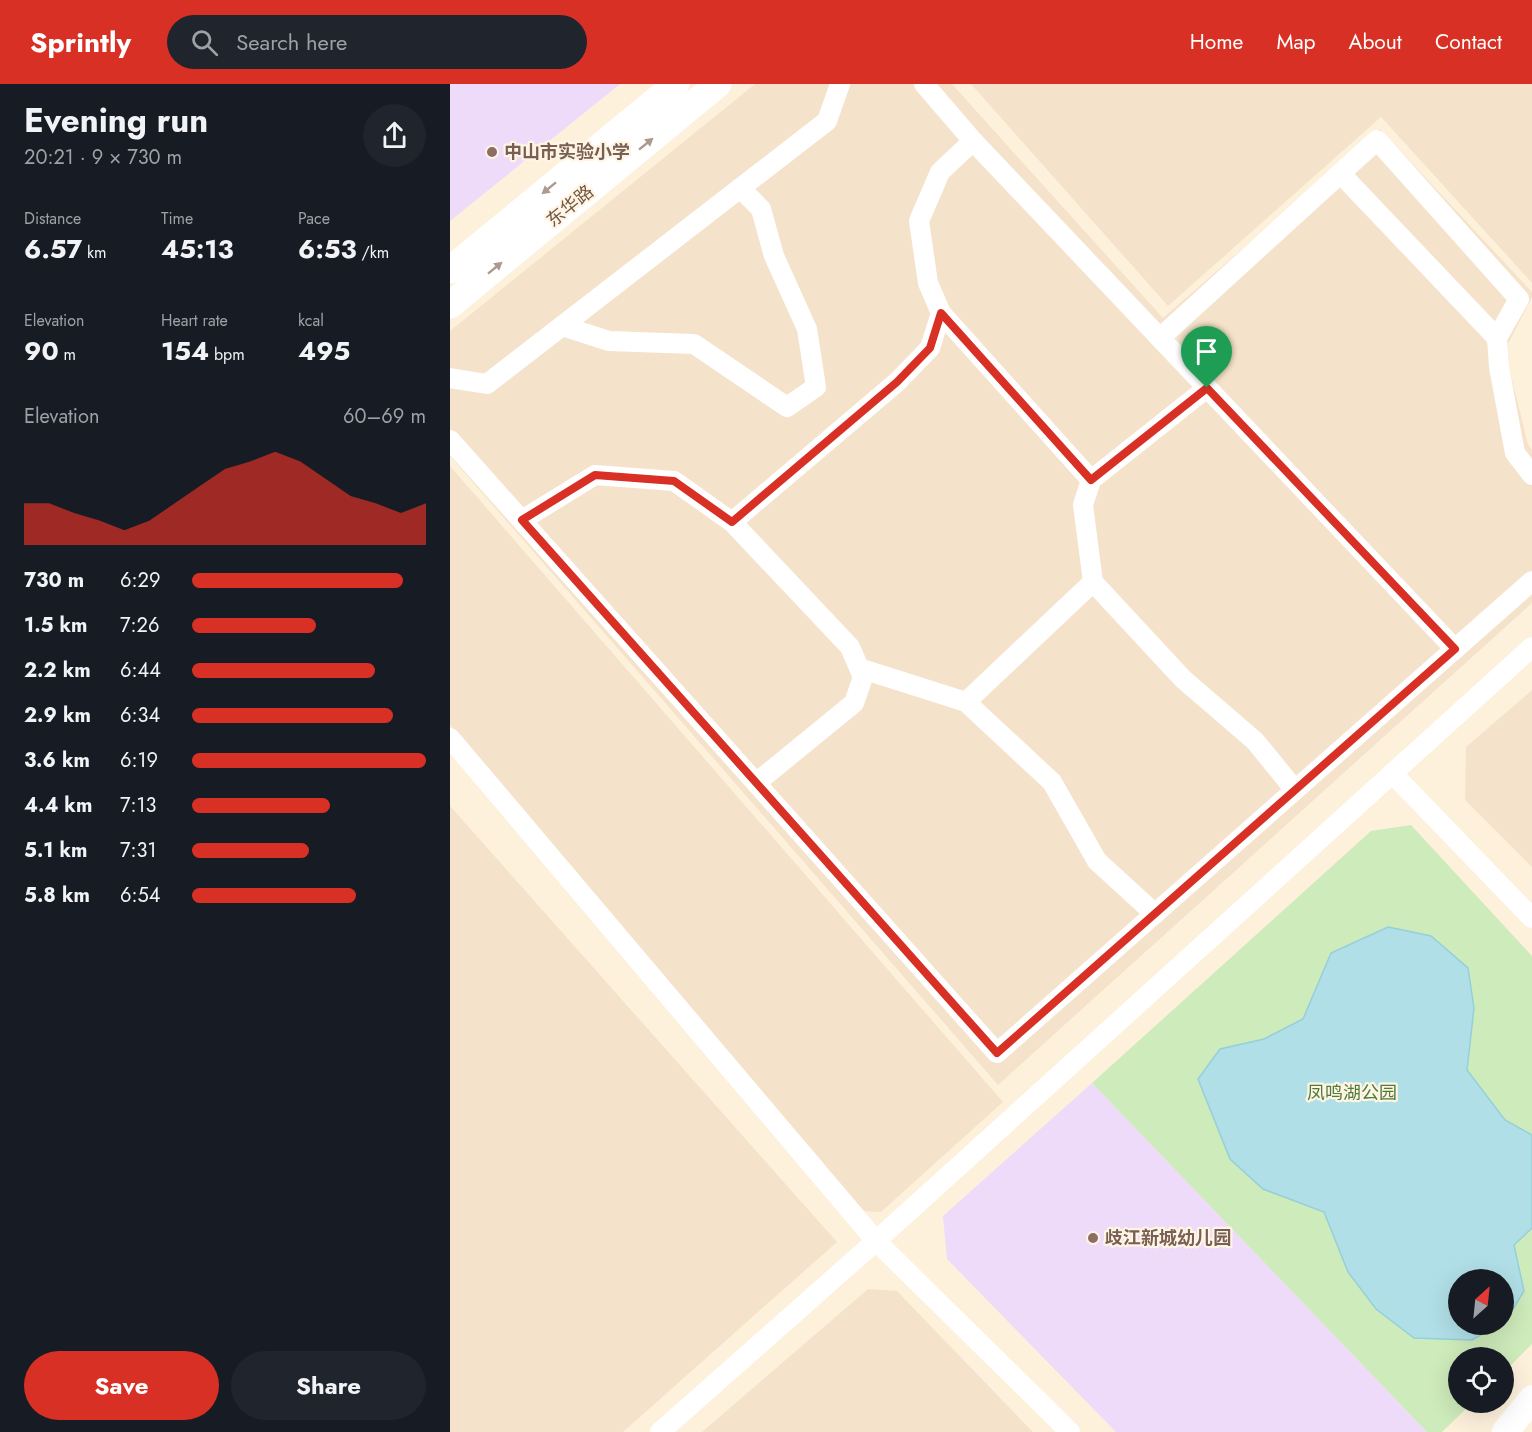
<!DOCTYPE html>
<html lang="en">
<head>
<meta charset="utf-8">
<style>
	:root { --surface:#171b24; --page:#20242c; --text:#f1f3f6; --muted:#9ea1a6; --accent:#d93025 }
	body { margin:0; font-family:Jost,"Noto Sans SC",sans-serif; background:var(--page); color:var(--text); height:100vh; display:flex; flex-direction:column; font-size:22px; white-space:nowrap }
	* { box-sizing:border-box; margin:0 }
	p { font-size:20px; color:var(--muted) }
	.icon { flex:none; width:33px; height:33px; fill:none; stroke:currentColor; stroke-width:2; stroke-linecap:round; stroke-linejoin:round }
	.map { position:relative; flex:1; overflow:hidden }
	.side { display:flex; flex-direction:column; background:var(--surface); width:450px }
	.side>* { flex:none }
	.needle { width:39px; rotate:27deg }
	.fabs { position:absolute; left:998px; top:1185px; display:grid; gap:12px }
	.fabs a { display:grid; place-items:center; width:66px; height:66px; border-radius:50%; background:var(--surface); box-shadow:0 6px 24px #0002; font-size:30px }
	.pin { position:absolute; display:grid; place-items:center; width:51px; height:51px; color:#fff; margin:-62px -26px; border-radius:50% 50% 50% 0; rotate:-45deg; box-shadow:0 0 6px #0007 }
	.pin .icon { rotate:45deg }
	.round { display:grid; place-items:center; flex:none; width:63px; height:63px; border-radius:32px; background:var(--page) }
	.head { display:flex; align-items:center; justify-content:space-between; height:102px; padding:0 24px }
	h1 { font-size:33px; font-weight:700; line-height:45px }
	.figures { display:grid; grid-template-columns:repeat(3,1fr); gap:9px; height:102px; padding:6px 24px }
	.figures div { display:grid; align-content:center }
	.figures b { font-size:26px; font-weight:700 }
	.figures small { font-size:16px; font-weight:400 }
	.figures p { font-size:16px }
	.chart { height:168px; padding:12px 24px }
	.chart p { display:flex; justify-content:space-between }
	.chart svg { width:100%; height:108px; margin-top:6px; fill:var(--accent); opacity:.7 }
	.action { display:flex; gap:12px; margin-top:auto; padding:12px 24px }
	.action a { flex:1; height:69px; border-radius:36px; background:var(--accent); color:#fff; font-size:24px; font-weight:700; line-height:69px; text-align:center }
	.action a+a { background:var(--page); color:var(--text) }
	ul { padding:0 24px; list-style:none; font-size:20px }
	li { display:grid; grid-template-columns:96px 72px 1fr; align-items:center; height:45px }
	li i { height:15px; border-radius:8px; background:var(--accent) }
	header { display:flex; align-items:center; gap:36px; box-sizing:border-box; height:84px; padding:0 30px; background:var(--accent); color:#fff }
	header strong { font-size:28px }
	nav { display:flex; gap:33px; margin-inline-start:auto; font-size:21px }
	.search { width:420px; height:54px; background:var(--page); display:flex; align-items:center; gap:15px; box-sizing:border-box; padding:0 21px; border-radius:33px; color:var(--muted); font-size:22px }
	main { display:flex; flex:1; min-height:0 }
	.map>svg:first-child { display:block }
	.residential { fill:#f5e2ca }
	.education { fill:#eedaf9 }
	.green { fill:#ceebbb; fill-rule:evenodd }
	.water { fill:#b1dfe7; stroke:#96cfda; stroke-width:1.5 }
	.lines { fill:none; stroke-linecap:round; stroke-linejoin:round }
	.minor { stroke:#fff; stroke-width:20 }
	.secondary { stroke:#fff; stroke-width:27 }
	.oneway { fill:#ac9a8f }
	.route-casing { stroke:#fff; stroke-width:12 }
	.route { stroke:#d93025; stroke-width:8 }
	.education-dot { fill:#8d6e63; stroke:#fff5e4; stroke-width:2 }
	.labels { text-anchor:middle; stroke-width:4.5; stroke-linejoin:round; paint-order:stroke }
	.education-label { font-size:18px; font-weight:bold; fill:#785e54; stroke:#fff5e4; text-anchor:start }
	.street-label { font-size:18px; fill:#745644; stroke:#fff5e4 }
	.park-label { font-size:18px; fill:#4e7a3c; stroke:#fff5e4 }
</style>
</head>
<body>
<header>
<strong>Sprintly</strong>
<div class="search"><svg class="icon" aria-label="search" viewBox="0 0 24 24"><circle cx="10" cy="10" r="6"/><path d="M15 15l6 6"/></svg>Search here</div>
<nav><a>Home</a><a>Map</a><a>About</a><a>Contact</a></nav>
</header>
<main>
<section class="side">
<div class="head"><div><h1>Evening run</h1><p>20:21 · 9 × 730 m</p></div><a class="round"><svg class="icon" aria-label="share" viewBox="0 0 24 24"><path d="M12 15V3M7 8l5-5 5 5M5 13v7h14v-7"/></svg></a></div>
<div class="figures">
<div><p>Distance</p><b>6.57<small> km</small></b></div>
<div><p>Time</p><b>45:13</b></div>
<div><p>Pace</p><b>6:53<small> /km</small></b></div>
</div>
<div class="figures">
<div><p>Elevation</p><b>90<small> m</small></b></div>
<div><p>Heart rate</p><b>154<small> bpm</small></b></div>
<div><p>kcal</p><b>495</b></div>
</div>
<div class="chart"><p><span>Elevation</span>60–69 m</p>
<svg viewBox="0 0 160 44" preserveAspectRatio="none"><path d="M0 44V27L10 27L20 31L30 34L40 38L50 34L60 27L70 20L80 13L90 10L100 6L110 10L120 17L130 24L140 27L150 31L160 27V44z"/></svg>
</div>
<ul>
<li><b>730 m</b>6:29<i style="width:90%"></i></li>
<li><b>1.5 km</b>7:26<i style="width:53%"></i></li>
<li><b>2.2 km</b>6:44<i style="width:78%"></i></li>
<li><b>2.9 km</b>6:34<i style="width:86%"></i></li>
<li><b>3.6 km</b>6:19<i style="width:100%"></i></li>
<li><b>4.4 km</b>7:13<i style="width:59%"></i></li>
<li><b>5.1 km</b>7:31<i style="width:50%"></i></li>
<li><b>5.8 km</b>6:54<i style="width:70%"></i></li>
</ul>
<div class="action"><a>Save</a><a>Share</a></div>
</section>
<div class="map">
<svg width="1082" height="1348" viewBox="0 0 1082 1348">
	<rect width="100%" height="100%" fill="#fef1dc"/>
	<!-- residential -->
	<g class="residential">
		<polygon points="305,0 502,0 713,234 930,45 1082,208 1082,213 1058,260 1059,284 1078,360 1082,366 1082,519 548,1001 0,372 0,247"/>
		<polygon points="521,0 1082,0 1082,199 931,33 718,222"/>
		<polygon points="0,382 553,1018 431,1128 414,1127 0,641"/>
		<polygon points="1082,606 1082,783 1015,716 1016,663"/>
		<polygon points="0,722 387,1158 173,1348 0,1348"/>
		<polygon points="418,1205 447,1207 583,1348 252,1348"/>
	</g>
	<!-- education -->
	<g class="education">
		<polygon points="0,0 170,0 0,137"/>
		<polygon points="642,999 977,1348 666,1348 497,1175 493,1132"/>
	</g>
	<!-- green -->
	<path class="green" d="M 961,741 L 1082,872 L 1082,1260 L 1053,1289 L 1053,1274 L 1008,1274 L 1008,1318 L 1022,1319 L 992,1348 L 977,1348 L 642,999 L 921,747 ZM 1008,1196 L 1053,1196 L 1053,1240 L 1008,1240 Z"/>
	<!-- water -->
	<polygon class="water" points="938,843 981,852 1018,884 1024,924 1017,986 1055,1036 1082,1051 1082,1144 1064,1161 1074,1207 1057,1235 1053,1237 1053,1196 1008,1196 1008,1240 1048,1241 1022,1256 964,1254 926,1225 898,1188 874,1128 813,1105 780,1075 748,995 770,965 814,955 853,935 881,869"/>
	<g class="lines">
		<!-- minor -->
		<g class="minor">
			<polyline points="474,0 523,57 1005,565"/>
			<polyline points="890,89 1047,254"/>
			<polyline points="491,229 641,396"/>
			<polyline points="112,242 159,257 244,260 337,323 366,303 357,245 324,172 311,125 290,104"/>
			<polyline points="710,254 927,56 1069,215 1047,254 1049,283 1065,369 1082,391"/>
			<polyline points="0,294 37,300 377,37 390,0"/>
			<polyline points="757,304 641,396 633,421 643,498 733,595 805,657 845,706"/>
			<polyline points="0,356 547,969 1082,497"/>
			<polyline points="72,436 145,391 224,397 282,438 400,563 413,593 404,619 306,699"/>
			<polyline points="282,438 447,298 480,264 491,229 478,199 469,137 490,88 523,57"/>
			<polyline points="409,584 516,618 602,698 647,777 705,830"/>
			<polyline points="516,618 643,498"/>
			<polyline points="0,654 426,1157 620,1348"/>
			<polyline points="942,689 1082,834"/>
			<polyline points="210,1348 426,1157 1082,563"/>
		</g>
		<!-- secondary -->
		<g class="secondary">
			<polyline points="0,186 226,0"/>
			<polyline points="0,221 268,0"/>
			<polyline points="1055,1348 1082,1315"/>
		</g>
	</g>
	<!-- one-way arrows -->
	<defs><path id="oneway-solid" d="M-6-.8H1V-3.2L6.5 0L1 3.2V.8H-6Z" transform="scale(1.5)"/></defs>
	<g class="oneway">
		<use href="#oneway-solid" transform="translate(196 60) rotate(-39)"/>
		<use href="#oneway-solid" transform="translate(99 104) rotate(141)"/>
		<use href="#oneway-solid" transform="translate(45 184) rotate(-39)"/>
	</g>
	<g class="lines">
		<defs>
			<polygon id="route" points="491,229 641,396 757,304 1005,565 547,969 72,436 145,391 224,397 282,438 447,298 480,264"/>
		</defs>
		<!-- route casing -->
		<use href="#route" class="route-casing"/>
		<!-- route -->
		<use href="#route" class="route"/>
	</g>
	<!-- markers -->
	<g class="education-dot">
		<circle cx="42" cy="68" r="6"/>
		<circle cx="643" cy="1154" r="6"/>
	</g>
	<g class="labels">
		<!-- education labels -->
		<g class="education-label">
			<text x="54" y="74">中山市实验小学</text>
			<text x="655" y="1160">歧江新城幼儿园</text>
		</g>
		<!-- street labels -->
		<g class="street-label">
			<text transform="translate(120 122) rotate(-39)" y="6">东华路</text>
		</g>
		<!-- park labels -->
		<g class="park-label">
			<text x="902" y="1015">凤鸣湖公园</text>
		</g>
	</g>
</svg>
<div class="fabs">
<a><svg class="needle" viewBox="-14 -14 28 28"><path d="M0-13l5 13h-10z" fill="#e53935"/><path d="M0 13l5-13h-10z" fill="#9ea1a6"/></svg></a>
<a><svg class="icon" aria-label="locate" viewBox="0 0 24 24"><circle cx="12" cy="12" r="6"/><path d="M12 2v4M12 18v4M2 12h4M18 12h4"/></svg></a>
</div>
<div class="pin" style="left:757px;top:304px;background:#1e9e55"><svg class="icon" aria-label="arrive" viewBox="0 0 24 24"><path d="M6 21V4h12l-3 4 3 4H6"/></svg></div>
</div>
</main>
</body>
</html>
